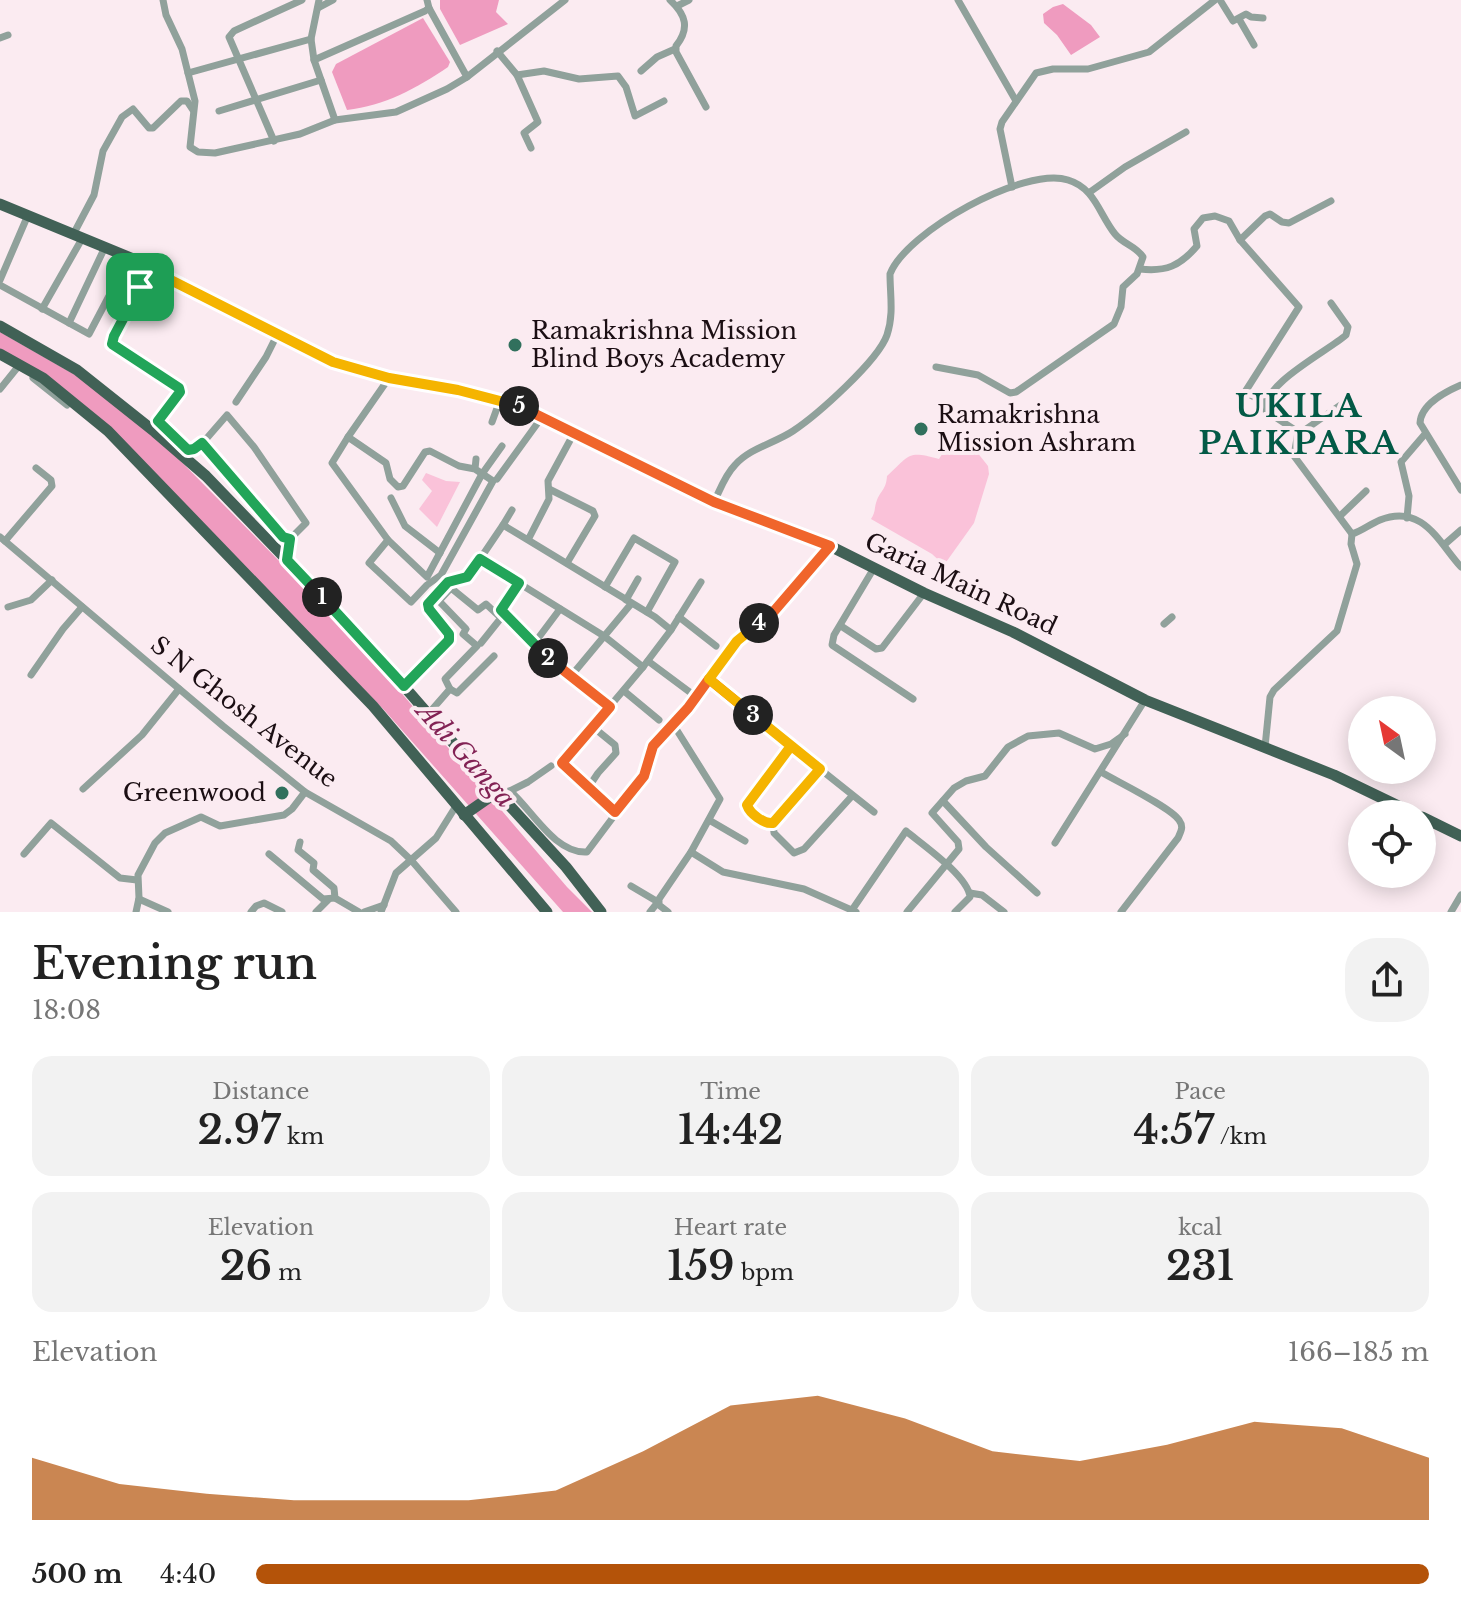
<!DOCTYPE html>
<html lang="en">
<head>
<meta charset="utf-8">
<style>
	:root { --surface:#fff; --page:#f2f2f2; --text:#222; --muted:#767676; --accent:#b45309 }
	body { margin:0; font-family:"Libre Baskerville",serif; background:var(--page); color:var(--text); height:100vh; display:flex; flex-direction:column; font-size:30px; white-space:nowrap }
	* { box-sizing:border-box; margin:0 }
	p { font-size:26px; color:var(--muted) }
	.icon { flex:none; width:44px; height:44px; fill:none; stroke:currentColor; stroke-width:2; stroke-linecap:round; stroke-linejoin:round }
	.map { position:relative; height:912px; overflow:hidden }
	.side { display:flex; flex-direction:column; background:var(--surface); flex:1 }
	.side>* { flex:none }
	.needle { width:52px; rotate:327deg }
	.fabs { position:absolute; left:1348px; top:696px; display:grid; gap:16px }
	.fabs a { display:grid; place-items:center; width:88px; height:88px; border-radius:50%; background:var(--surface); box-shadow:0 4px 20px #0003; font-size:40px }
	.pin { position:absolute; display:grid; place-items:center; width:68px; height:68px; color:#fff; margin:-34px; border-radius:16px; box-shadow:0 4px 12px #0006 }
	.km { position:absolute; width:40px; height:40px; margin:-20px; border-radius:50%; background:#222; color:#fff; font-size:22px; line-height:40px; text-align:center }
	.round { display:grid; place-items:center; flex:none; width:84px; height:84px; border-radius:32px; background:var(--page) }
	.headline { display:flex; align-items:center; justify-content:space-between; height:136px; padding:0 32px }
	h1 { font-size:44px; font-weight:600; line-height:60px }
	.metrics { display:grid; grid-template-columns:repeat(3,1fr); gap:12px; height:136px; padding:8px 32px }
	.metrics div { display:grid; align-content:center; border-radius:20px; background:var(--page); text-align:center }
	.metrics b { font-size:40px; font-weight:600 }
	.metrics small { font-size:22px; font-weight:400 }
	.metrics p { font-size:22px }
	.chart { height:224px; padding:16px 32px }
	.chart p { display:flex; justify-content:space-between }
	.chart svg { width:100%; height:144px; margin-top:8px; fill:var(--accent); opacity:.7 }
	ul { padding:0 32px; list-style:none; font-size:26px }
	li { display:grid; grid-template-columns:128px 96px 1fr; align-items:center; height:60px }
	li i { height:20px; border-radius:10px; background:var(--accent) }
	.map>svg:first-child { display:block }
	.green { fill:#fac2d9 }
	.water { fill:#ef9bbf }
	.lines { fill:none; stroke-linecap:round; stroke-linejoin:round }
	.minor { stroke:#90a19b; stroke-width:7 }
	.primary { stroke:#416156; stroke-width:11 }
	.split-1-casing { stroke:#fff; stroke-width:16 }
	.split-2-casing { stroke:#fff; stroke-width:16 }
	.split-3-casing { stroke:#fff; stroke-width:16 }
	.split-4-casing { stroke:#fff; stroke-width:16 }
	.split-5-casing { stroke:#fff; stroke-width:16 }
	.split-6-casing { stroke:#fff; stroke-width:16 }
	.split-1 { stroke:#22a559; stroke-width:10 }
	.split-2 { stroke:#22a559; stroke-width:10 }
	.split-3 { stroke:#f0652b; stroke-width:10 }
	.split-4 { stroke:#f5b400; stroke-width:10 }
	.split-5 { stroke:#f0652b; stroke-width:10 }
	.split-6 { stroke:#f5b400; stroke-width:10 }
	.poi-dot { fill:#31705d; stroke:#fbebf1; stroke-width:3 }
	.labels { text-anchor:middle; stroke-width:8; stroke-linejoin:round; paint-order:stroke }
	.poi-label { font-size:24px; fill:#1b0e13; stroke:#fbebf1; text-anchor:start }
	.street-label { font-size:24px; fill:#1b0e13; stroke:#fbebf1 }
	.water-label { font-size:26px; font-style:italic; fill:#822254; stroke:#fbebf1 }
	.district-label { font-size:32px; font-weight:bold; letter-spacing:2px; fill:#035a46; stroke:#fbebf1 }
</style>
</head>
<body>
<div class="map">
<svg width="1461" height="912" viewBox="0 0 1461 912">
	<rect width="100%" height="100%" fill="#fbebf1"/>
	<!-- green -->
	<g class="green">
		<path d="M 973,447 L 988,466 L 989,474 L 974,523 L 944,565 L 932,554 L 871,519 C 876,512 874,507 877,500 C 881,490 886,490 887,476 C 910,455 907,450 939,459 L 944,451 L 959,453 Z"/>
		<polygon points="426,473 446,481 460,482 437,527 419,509 432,491 422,480"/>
	</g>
	<!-- water -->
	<g class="water">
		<polygon points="440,0 499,0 496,12 508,24 460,45 440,9"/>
		<polygon points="1063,4 1091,25 1100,37 1071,55 1057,35 1044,23 1043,14 1053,7"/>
		<path d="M 423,18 L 450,62 L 448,67 C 417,88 384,106 347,110 L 332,72 L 336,64 Z"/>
		<polygon points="0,332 77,376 155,435 351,634 567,887 592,912 563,912 385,711 125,443 0,349"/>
	</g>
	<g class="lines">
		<!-- minor -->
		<g class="minor">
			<polyline points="163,0 166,15 182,49 195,101 190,147 198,152 215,153 300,134 335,120 396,112 447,89 467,77 565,0"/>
			<polyline points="319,0 311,39 314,60 335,120"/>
			<path d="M 670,0 C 686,15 690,28 676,46 L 676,52 L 706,107"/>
			<polyline points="958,0 1016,101"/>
			<polyline points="1220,0 1233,21 1246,14 1251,17 1263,18"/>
			<polyline points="677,6 689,0"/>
			<polyline points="318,8 333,0"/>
			<polyline points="429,8 467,77"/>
			<polyline points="1239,19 1254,45"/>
			<polyline points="0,38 8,35"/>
			<polyline points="497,51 517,75 544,71 579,79 618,76 626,87 635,116 664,101"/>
			<polyline points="314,60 425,11 429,8 427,0"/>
			<polyline points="641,71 657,57 675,49"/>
			<polyline points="188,73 311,39"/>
			<polyline points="517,75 538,122 524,133 531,148"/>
			<polyline points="219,111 321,80"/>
			<polyline points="274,141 229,37 234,31 302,0"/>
			<polyline points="1012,187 1000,129 1002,122 1036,73 1053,69 1088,69 1149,52 1215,0"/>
			<polyline points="1090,192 1125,167 1186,132"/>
			<polyline points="74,233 94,195 103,151 122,117 133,109 149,128 153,128 181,101 187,101 193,110"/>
			<polyline points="1240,240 1265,216 1270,214 1282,222 1289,223 1331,201"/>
			<polyline points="149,269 114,336 112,344 180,389 158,421 191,450 207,438 227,415 254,447 306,523 290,539 283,537 202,443"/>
			<path d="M 1140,269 C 1166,272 1180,266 1197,246 L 1194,229 L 1203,218 L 1215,216 L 1229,221 L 1240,240 L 1299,307 L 1245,392 L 1265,403"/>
			<polyline points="0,280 28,215"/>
			<polyline points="0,285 89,334 129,258"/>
			<path d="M 1331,303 L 1348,327 L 1346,335 C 1328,351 1260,385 1266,411 L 1298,432 L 1294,456 L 1352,534 C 1362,531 1370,524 1380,520 C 1423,503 1439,543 1461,567"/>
			<polyline points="42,309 83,237"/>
			<polyline points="69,323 105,247"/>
			<polyline points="33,378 67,405"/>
			<path d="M 1461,385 C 1445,392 1421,404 1420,423 L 1461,490"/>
			<polyline points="0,389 17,368"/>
			<polyline points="236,402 266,357 277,335"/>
			<polyline points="492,422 500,400"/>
			<polyline points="1299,434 1349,399"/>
			<polyline points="348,437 389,378"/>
			<polyline points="475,469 459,466 430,451 425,452 403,486 398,487 390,479 386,463 348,437 332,463 388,540 369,563 411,602 427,585 441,575 493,481 475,469 476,459"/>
			<polyline points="497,479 542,417"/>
			<polyline points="549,489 593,511 595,516 567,563"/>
			<polyline points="391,498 405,526 440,553"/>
			<path d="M 714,502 C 720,490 725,475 735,465 C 750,448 775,443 793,431 C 817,415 878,361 887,335 C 894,314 890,295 890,274 C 906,232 1024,166 1068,180 C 1095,188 1099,214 1115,234 C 1123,244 1136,246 1143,257 L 1137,274 L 1123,287 L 1121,307 L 1114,324 L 1016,392 L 1010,393 L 978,375 L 936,367"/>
			<polyline points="1340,516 1366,491"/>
			<polyline points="1407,518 1409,496 1401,462 1425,434"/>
			<polyline points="503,525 512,510"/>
			<polyline points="0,537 223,726 305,792 391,841 411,860 456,912"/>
			<polyline points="388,540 427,577 482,474 502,446"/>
			<polyline points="528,540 503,525 480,559 604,636 643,667 671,630 655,617 528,540 549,499 548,481 574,433"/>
			<polyline points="5,541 52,486 51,480 36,468"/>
			<polyline points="1445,544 1461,530"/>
			<polyline points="874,568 834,635 832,645 913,699"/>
			<polyline points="605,587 634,538 675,562 647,612"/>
			<polyline points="626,600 638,579"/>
			<polyline points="8,607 31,600 52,580"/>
			<polyline points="500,609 519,583"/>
			<polyline points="501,610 535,647 610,707"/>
			<polyline points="679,617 716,646"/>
			<polyline points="1164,624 1172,617"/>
			<polyline points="841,626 876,649 882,648 924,593"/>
			<polyline points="671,630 701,582"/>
			<polyline points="533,645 560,609"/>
			<polyline points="648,661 695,696"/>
			<polyline points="31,675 63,629 82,607"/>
			<polyline points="571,676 631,604"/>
			<polyline points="709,679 820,769 773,823"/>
			<polyline points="404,686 449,640 449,634 429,609 428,604 448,582 467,577 480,559"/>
			<polyline points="450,689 457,693 494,656"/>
			<polyline points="624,691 659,720"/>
			<polyline points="429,713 450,689 445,679 477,646 463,634 466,629 439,601 451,588 478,610 486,604 501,618 481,643"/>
			<polyline points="1265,747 1270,697 1274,690 1337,631 1357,564 1351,544 1352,534"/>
			<polyline points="820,769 874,812"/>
			<path d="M 1101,772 C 1118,782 1170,807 1179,820 C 1184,827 1181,831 1178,838 L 1121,912"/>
			<polyline points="588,788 598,773 616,753 615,745 593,727"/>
			<polyline points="83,789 142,735 179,689"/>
			<polyline points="510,791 528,782 551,766"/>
			<path d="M 498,793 L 510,791 C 532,810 555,854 587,852 L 644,776 L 647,761 L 653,746 L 688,708 L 737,641 L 769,617 L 830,546"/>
			<polyline points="943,801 986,847 1037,893"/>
			<polyline points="615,812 562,763 643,667"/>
			<polyline points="709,820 745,841"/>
			<polyline points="773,823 774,833 794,853 804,849 852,796"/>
			<path d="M 773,823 C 764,824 750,814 747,805 L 791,746"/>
			<polyline points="300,842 298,850 314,863 313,870 334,888 335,898 359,912"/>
			<polyline points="1055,843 1145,700"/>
			<polyline points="691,852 723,872 804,889 856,912"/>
			<polyline points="24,854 51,823 120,878 137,880"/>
			<polyline points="269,854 323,899 335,898"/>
			<polyline points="631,886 658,902 650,912"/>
			<polyline points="970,893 982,895 1004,912"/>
			<polyline points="139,899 168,912"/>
			<path d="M 852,910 L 906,831 C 923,845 968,876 970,897 L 955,912"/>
			<polyline points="136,912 139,898 138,875 155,843 165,833 201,817 220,826 284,815 292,809 305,792"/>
			<polyline points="251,912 256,906 264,903 282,912"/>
			<polyline points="316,912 328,900"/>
			<polyline points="364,912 384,905"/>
			<polyline points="381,912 396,873 436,838 456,806"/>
			<polyline points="668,912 659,905 659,899 691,852 720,799 673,724"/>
			<polyline points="907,912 959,849 958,842 932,813 954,788 966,781 985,776 1008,747 1028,736 1059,733 1095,749 1111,744 1125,734"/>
			<polyline points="1451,912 1461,895"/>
		</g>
		<!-- primary -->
		<g class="primary">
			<polyline points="0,204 131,258 333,362 389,378 458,390 516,405 714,502 830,546 924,593 1013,632 1145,700 1334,775 1415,814"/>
			<polyline points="0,326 77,370 155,432 206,476 362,638 475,768 566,867 601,912"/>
			<polyline points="0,354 43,378 108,431 373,706 547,912"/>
			<polyline points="464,815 497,792"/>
			<polyline points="1422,817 1461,836"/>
		</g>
	</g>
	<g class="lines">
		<defs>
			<polyline id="split-1" points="140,287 114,336 112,344 179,388 180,392 158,421 188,450 194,449 202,443 283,537 290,539 287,560 322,597"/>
			<polyline id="split-2" points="322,597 404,686 449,640 449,634 429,609 428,604 448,582 467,577 480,559 519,583 501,610 548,658"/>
			<polyline id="split-3" points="548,658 610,707 562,763 615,812 644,776 653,746 688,708 709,679 753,715"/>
			<path id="split-4" d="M 753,715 L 820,769 L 773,823 C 764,824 750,814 747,805 L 791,746 L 709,679 L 737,641 L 759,623"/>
			<polyline id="split-5" points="519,406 714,502 830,546 769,617 759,623"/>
			<polyline id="split-6" points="140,287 149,269 333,362 389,378 458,390 519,406"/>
		</defs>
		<!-- split-1 casing -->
		<use href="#split-1" class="split-1-casing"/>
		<!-- split-2 casing -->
		<use href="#split-2" class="split-2-casing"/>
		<!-- split-3 casing -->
		<use href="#split-3" class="split-3-casing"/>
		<!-- split-4 casing -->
		<use href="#split-4" class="split-4-casing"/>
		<!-- split-5 casing -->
		<use href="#split-5" class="split-5-casing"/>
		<!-- split-6 casing -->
		<use href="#split-6" class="split-6-casing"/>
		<!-- split-1 -->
		<use href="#split-1" class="split-1"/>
		<!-- split-2 -->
		<use href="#split-2" class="split-2"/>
		<!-- split-3 -->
		<use href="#split-3" class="split-3"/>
		<!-- split-4 -->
		<use href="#split-4" class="split-4"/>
		<!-- split-5 -->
		<use href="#split-5" class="split-5"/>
		<!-- split-6 -->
		<use href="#split-6" class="split-6"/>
	</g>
	<!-- markers -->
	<g class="poi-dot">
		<circle cx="515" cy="345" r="8"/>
		<circle cx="921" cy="429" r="8"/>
		<circle cx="282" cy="793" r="8"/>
	</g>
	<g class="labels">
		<!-- poi labels -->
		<g class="poi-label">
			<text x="531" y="339">Ramakrishna Mission<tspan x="531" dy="28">Blind Boys Academy</tspan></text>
			<text x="937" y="423">Ramakrishna<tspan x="937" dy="28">Mission Ashram</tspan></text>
			<text x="266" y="801" text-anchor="end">Greenwood</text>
		</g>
		<!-- street labels -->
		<g class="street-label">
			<text transform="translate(961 584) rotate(25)" y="8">Garia Main Road</text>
			<text transform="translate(244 712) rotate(38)" y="8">S N Ghosh Avenue</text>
		</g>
		<!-- water labels -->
		<g class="water-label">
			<text transform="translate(466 755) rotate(48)" y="9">Adi Ganga</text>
		</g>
		<!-- district labels -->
		<g class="district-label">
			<text x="1299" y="417">UKILA<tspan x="1299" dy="37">PAIKPARA</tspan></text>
		</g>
	</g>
</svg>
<div class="fabs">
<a><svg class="needle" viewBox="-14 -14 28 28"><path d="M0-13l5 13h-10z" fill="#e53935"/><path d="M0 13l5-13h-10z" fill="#767676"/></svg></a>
<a><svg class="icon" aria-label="locate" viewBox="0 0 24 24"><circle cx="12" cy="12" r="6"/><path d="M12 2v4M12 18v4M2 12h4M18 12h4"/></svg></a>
</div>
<div class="pin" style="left:140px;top:287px;background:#1e9e55"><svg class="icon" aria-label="arrive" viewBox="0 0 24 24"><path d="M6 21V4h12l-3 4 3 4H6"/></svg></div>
<b class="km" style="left:322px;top:597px">1</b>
<b class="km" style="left:548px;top:658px">2</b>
<b class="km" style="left:753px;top:715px">3</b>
<b class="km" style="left:759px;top:623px">4</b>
<b class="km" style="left:519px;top:406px">5</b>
</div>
<section class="side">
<div class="headline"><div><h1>Evening run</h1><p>18:08</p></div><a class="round"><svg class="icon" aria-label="share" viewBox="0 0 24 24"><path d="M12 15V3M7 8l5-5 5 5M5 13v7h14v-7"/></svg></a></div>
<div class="metrics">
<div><p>Distance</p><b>2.97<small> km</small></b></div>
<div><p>Time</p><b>14:42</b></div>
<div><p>Pace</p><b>4:57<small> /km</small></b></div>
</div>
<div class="metrics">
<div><p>Elevation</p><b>26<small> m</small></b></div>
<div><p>Heart rate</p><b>159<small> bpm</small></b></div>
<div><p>kcal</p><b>231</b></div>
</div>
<div class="chart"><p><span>Elevation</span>166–185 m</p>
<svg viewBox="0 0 160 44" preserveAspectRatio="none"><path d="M0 44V25L10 33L20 36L30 38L40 38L50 38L60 35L70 23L80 9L90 6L100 13L110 23L120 26L130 21L140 14L150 16L160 25V44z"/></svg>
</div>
<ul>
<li><b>500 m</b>4:40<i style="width:100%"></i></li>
</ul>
</section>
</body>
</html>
